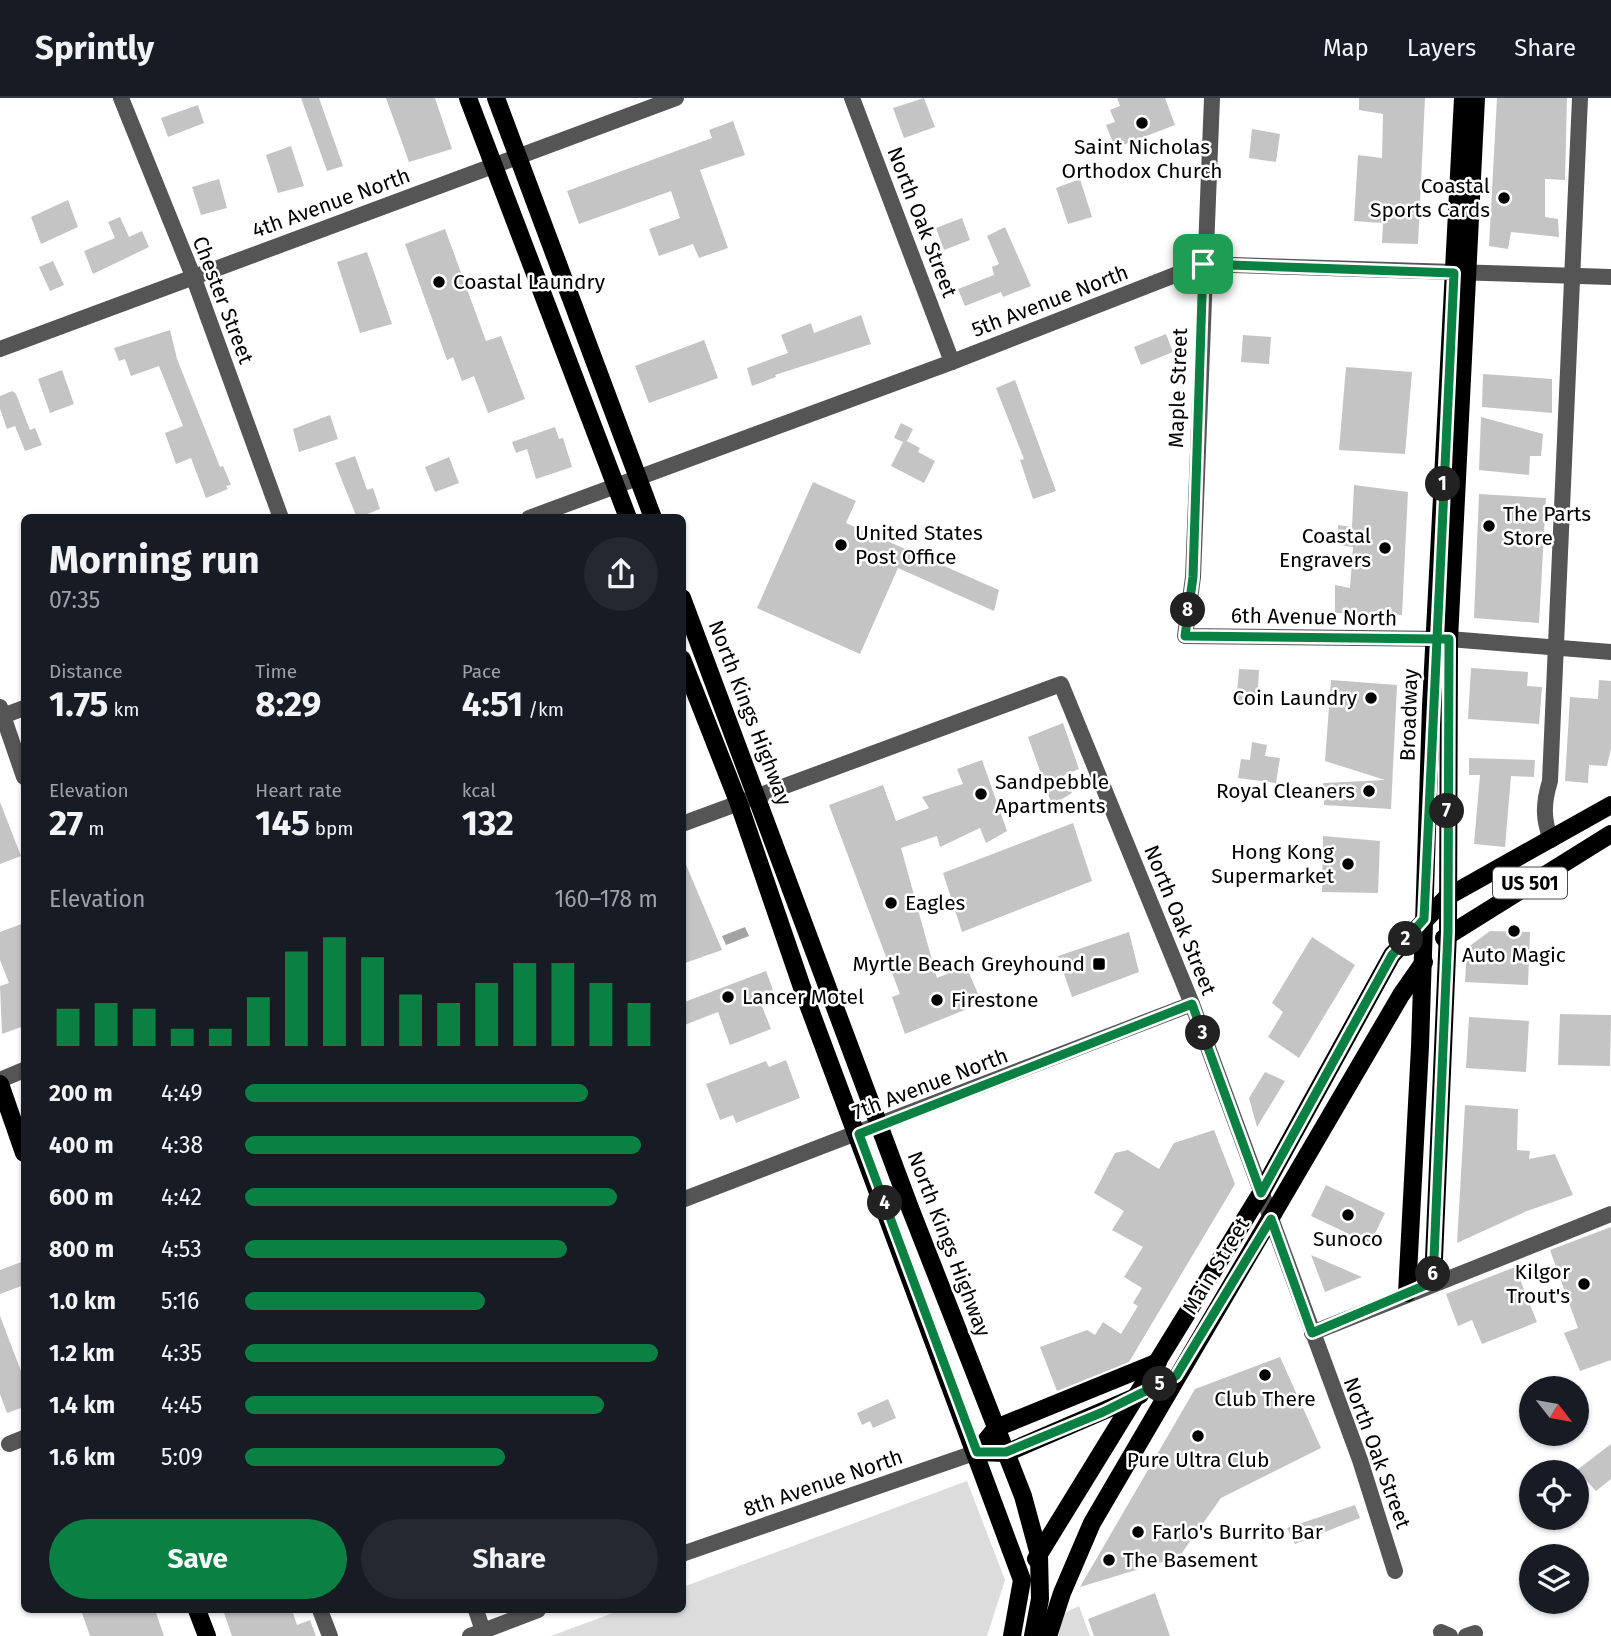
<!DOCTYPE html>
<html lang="en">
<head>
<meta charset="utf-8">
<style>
	:root { --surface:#171b24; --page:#242831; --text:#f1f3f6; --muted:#9ea1a6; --line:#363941; --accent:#0b8043 }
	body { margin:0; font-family:"Fira Sans",sans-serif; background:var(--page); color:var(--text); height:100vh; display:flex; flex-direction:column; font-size:26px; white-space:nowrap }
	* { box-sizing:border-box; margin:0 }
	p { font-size:23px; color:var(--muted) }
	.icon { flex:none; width:38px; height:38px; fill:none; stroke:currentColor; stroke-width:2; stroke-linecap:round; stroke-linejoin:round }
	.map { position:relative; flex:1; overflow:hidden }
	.panel { position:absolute; left:21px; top:416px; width:665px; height:1099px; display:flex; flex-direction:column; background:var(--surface); border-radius:10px; box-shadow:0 2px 5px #0004 }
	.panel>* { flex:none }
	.needle { width:46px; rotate:121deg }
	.controls { position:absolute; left:1519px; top:1278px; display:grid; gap:14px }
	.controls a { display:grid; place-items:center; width:70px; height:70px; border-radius:50%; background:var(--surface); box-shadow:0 2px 5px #0004; font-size:35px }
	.pin { position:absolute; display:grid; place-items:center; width:60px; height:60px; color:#fff; margin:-30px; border-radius:14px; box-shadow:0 4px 10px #0006 }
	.km { position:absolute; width:35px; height:35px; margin:-18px; border-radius:50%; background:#222; color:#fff; font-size:19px; line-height:35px; text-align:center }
	.round { display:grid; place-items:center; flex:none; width:74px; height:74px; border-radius:37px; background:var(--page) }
	.summary { display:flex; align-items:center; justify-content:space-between; height:119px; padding:0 28px }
	h1 { font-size:38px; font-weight:700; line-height:52px }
	.metrics { display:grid; grid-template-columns:repeat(3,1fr); gap:10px; height:119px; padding:7px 28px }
	.metrics div { display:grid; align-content:center }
	.metrics b { font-size:35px; font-weight:700 }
	.metrics small { font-size:19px; font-weight:400 }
	.metrics p { font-size:19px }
	.chart { height:196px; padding:14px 28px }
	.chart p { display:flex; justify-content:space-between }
	.chart svg { width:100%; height:126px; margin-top:7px; stroke:var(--accent); stroke-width:6 }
	.action { display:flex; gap:14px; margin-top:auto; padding:14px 28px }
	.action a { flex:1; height:80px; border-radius:42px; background:var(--accent); color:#fff; font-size:28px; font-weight:700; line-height:80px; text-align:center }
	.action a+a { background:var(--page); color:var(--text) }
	ul { padding:0 28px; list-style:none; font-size:23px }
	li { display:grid; grid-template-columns:112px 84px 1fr; align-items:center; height:52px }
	li i { height:18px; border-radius:9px; background:var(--accent) }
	header { display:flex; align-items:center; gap:42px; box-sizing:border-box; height:98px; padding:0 35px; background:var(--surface); border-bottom:2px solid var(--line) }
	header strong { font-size:33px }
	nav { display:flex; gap:38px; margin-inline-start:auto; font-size:24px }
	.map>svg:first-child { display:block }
	.green { fill:#dcdcdc }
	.water { fill:#a3a3a3 }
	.building { fill:#c4c4c4 }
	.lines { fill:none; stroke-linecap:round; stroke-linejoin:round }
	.minor { stroke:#555; stroke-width:16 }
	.major { stroke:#000; stroke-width:18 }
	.route-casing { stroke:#fff; stroke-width:14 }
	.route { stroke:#0b8043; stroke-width:9 }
	.poi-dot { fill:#000; stroke:#fff; stroke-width:2.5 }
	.labels { text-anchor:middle; stroke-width:5; stroke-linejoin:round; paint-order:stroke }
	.shield { fill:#fff; stroke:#4c4c4c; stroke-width:2 }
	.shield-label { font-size:19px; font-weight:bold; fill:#000 }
	.poi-label { font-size:21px; fill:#000; stroke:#fff; text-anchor:start }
	.street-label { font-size:21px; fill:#000; stroke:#fff }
</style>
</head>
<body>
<header>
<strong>Sprintly</strong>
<nav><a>Map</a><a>Layers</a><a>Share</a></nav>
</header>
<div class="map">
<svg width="1611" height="1538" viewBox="0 0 1611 1538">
	<rect width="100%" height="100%" fill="#fff"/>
	<!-- green -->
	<g class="green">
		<polygon points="967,1383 1005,1482 987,1538 551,1538 621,1512 682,1512 683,1489"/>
		<polygon points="1079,1508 1090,1538 1048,1538 1054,1520"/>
	</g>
	<!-- water -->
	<polygon class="water" points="745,829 749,838 726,847 722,838"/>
	<!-- building -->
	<g class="building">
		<polygon points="301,0 319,0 343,68 327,73"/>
		<polygon points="386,0 435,0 452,51 409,64"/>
		<polygon points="924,0 935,29 904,40 893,10"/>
		<polygon points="1117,0 1165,0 1175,27 1115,50 1106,27 1115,24 1110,12 1120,8"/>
		<polygon points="1359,0 1425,0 1418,146 1382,145 1383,125 1354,123 1358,57 1382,60 1383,16 1359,12"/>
		<polygon points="1497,0 1567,0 1565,82 1545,81 1545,119 1558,121 1559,139 1511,134 1508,151 1489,148"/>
		<polygon points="198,7 204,25 168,39 161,20"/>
		<polygon points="733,23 745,57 700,72 728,150 699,160 693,146 659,158 649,131 680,120 671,93 579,126 567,93 712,40 709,32"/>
		<polygon points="1252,31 1280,36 1276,64 1249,60"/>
		<polygon points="291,48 304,88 278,95 266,57"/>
		<polygon points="219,81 227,110 201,117 192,89"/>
		<polygon points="1080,81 1092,119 1068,126 1056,90"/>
		<polygon points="68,102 78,129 41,146 31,119"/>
		<polygon points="120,119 129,139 142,133 149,149 93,176 84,153 115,140 108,124"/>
		<polygon points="962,120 970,142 944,152 936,130"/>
		<polygon points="1005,129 1031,188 1003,199 1001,194 965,208 958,191 994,177 992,169 999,166 987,138"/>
		<polygon points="445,131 486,243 501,238 525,301 488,315 474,278 462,283 453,259 447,262 405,146"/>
		<polygon points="367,154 392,226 360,235 337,164"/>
		<polygon points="53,163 64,187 50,193 39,169"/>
		<polygon points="861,217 871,246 775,277 776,279 752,288 747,270 788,255 781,237 811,225 814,235"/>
		<polygon points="170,232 177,261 220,369 223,368 231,387 226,388 228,391 206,400 191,360 176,366 165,335 183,328 159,268 131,278 125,261 119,263 114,250"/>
		<polygon points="1166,236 1173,254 1141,267 1134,249"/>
		<polygon points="1243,237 1271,239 1269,266 1241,264"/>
		<polygon points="704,242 718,280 649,305 635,268"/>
		<polygon points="1346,269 1412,274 1405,356 1339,352"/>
		<polygon points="62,272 74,306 50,315 38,281"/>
		<polygon points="1483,276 1552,281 1552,315 1482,309"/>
		<polygon points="1015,282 1056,393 1033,401 1020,362 1024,361 996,290"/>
		<polygon points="12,293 16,296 30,332 35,330 42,347 25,353 15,328 7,331 0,311 0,298"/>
		<polygon points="330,317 338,341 299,354 293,331"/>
		<polygon points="1481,319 1543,336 1541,358 1530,358 1529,377 1479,372"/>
		<polygon points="901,325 913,331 907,343 920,350 918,354 935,363 924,385 891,368 903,344 894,340"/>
		<polygon points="555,329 559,341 563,340 572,369 536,381 527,351 516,355 512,344"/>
		<polygon points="355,358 367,392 373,390 380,411 357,420 335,365"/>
		<polygon points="449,359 459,385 435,394 425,369"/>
		<polygon points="813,384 856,403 846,425 999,492 994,513 898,470 860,556 757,510"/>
		<polygon points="1354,387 1408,394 1402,517 1335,515 1335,487 1350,490 1353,449 1339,447 1338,427 1352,429"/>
		<polygon points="1479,396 1546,400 1539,525 1474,520"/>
		<polygon points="1471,570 1528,574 1527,588 1542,589 1539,626 1468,621"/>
		<polygon points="1239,571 1259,572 1257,608 1236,607"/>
		<polygon points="1331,582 1397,587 1391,711 1324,707 1323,685 1385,682 1325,663"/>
		<polygon points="1599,582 1611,583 1611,650 1607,668 1589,667 1588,685 1565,683 1570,599 1598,601"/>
		<polygon points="1063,625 1079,671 1064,677 1072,695 1052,707 1028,639"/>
		<polygon points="1252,644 1267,647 1265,658 1280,660 1276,685 1238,680 1241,661 1250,662"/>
		<polygon points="1469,660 1535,662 1534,679 1511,678 1505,749 1474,746 1480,677 1469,677"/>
		<polygon points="982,662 1007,733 986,745 980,730 940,749 937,738 901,750 937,880 966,868 982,905 905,936 892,899 900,896 829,707 883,687 896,723 929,710 922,699 963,686 957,671"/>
		<polygon points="0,704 21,758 0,766"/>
		<polygon points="1073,725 1092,783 962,834 943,775"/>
		<polygon points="1323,738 1380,743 1378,795 1322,794"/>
		<polygon points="682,757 722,852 682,866"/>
		<polygon points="24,825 24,928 2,936 0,888 9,885 0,862 0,834"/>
		<polygon points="1490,833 1530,834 1528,887 1465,884 1467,850"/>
		<polygon points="1129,834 1139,874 1072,899 1058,858"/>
		<polygon points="1312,839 1355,867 1299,960 1268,939 1283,914 1272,905"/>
		<polygon points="766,873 773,892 758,898 771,931 730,947 718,914 682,928 682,905"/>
		<polygon points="1560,916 1611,917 1610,968 1558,967"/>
		<polygon points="1469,919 1529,923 1526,974 1466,970"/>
		<polygon points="786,962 800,1000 736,1025 733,1017 720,1022 706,986 766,963 769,969"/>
		<polygon points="1265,974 1285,983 1257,1029 1249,1000"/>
		<polygon points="1465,1007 1518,1011 1517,1052 1530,1053 1529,1061 1555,1056 1573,1097 1527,1113 1457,1145"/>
		<polygon points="1214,1032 1235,1086 1129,1264 1057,1293 1040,1249 1087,1232 1095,1237 1103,1224 1121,1236 1138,1208 1133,1205 1142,1190 1124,1179 1143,1149 1112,1132 1124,1113 1094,1095 1115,1055 1128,1052 1159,1071 1174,1045"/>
		<polygon points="1326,1087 1385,1115 1370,1146 1311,1118"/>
		<polygon points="1611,1129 1611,1262 1580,1273 1564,1235 1578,1230 1550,1152"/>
		<polygon points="1311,1157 1362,1179 1325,1194"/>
		<polygon points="24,1163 24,1187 0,1196 0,1172"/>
		<polygon points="1515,1169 1537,1224 1482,1246 1472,1222 1458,1228 1446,1196"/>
		<polygon points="0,1218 24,1281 24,1309 7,1315 0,1296"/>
		<polygon points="1280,1259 1321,1350 1221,1400 1179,1459 1080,1489 1195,1291"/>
		<polygon points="888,1301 896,1320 873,1330 870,1323 862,1327 857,1315"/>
		<polygon points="1611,1346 1611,1381 1596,1393 1577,1372"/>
		<polygon points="1355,1407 1360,1420 1295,1446 1287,1430"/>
		<polygon points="1155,1495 1170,1538 1094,1538 1088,1521"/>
		<polygon points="81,1512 155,1512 164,1538 90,1538"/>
		<polygon points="223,1512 292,1512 297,1527 310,1522 316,1538 232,1538"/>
	</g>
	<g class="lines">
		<!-- minor -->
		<g class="minor">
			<polyline points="121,0 193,178 281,420"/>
			<polyline points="852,0 952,264"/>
			<polyline points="1212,0 1193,479 1185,538 1449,541 1611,554"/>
			<polyline points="0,251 676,0"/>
			<polyline points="529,420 952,264 1203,166 1611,179"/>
			<polyline points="0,609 24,679"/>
			<polyline points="0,619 24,610"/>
			<polyline points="682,726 1061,586 1192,906 1360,1362 1395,1473"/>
			<path d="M 1551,742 C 1543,721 1543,706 1550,683 L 1580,0"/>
			<polyline points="0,982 24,972"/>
			<polyline points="682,1102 1192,906"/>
			<polyline points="1312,1235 1611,1116"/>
			<polyline points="9,1346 24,1340"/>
			<polyline points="682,1456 977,1354"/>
			<polyline points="320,1512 330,1538"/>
			<polyline points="476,1512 483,1533"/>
			<polyline points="1441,1534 1450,1538"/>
			<polyline points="470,1538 538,1512"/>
			<polyline points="1466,1538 1475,1535"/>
		</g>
		<!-- major -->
		<g class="major">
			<polyline points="468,0 628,420"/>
			<polyline points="496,0 653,420"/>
			<polyline points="682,500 910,1110 1023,1398 1039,1457 1040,1501 1033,1538"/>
			<polyline points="682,561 739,706 806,901 1022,1482 1012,1538"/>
			<polyline points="1444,840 1611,736"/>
			<polyline points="0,986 24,1055"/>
			<polyline points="1433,1184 1448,834 1449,541 1476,0"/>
			<polyline points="1407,1195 1420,949 1431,608 1463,0"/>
			<polyline points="977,1354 1006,1355 1140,1297"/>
			<polyline points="977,1354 996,1330 1158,1264"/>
			<polyline points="1036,1461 1261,1095 1392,857 1447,799 1611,707"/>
			<polyline points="197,1512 207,1538"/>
			<polyline points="1048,1538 1062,1495 1092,1425 1401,897 1424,864"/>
		</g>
	</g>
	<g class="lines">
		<defs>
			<polyline id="route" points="1203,166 1454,175 1424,821 1392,857 1261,1095 1192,906 859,1036 977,1354 1006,1354 1103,1314 1176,1278 1271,1121 1312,1235 1433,1184 1448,834 1449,541 1435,541 1185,538 1193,479 1203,166"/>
		</defs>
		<!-- route casing -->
		<use href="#route" class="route-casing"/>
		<!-- route -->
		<use href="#route" class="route"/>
	</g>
	<!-- markers -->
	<g class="poi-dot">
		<circle cx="1142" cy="25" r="7"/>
		<circle cx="1504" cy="100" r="7"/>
		<circle cx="439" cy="184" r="7"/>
		<circle cx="1489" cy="428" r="7"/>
		<circle cx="841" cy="447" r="7"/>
		<circle cx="1385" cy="450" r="7"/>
		<circle cx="1371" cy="600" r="7"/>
		<circle cx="1369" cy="693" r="7"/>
		<circle cx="981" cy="696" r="7"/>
		<circle cx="1348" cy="766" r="7"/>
		<circle cx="891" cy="805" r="7"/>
		<circle cx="1514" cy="833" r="7"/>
		<rect x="1092" y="859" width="14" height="14" rx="3.5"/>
		<circle cx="728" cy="899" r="7"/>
		<circle cx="937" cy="902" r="7"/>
		<circle cx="1348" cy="1117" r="7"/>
		<circle cx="1584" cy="1186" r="7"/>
		<circle cx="1265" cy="1277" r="7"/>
		<circle cx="1198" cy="1338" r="7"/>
		<circle cx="1138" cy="1434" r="7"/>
		<circle cx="1109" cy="1462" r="7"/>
	</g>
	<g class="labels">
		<!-- shield labels -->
		<rect class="shield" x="1493" y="769.5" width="74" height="31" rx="5"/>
		<g class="shield-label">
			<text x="1530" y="792">US 501</text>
		</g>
		<!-- poi labels -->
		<g class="poi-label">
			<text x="1142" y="56" text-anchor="middle">Saint Nicholas<tspan x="1142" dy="24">Orthodox Church</tspan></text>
			<text x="1490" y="95" text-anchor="end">Coastal<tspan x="1490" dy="24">Sports Cards</tspan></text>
			<text x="453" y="191">Coastal Laundry</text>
			<text x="1503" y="423">The Parts<tspan x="1503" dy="24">Store</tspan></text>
			<text x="855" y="442">United States<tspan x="855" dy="24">Post Office</tspan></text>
			<text x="1371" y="445" text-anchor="end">Coastal<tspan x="1371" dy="24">Engravers</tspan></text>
			<text x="1357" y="607" text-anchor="end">Coin Laundry</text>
			<text x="995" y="691">Sandpebble<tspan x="995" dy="24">Apartments</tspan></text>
			<text x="1355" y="700" text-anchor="end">Royal Cleaners</text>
			<text x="1334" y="761" text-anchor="end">Hong Kong<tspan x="1334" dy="24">Supermarket</tspan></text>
			<text x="905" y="812">Eagles</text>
			<text x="1514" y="864" text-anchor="middle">Auto Magic</text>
			<text x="1085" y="873" text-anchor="end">Myrtle Beach Greyhound</text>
			<text x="742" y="906">Lancer Motel</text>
			<text x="951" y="909">Firestone</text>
			<text x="1348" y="1148" text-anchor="middle">Sunoco</text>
			<text x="1570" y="1181" text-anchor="end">Kilgor<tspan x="1570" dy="24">Trout's</tspan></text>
			<text x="1265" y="1308" text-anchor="middle">Club There</text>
			<text x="1198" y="1369" text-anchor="middle">Pure Ultra Club</text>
			<text x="1152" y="1441">Farlo's Burrito Bar</text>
			<text x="1123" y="1469">The Basement</text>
		</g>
		<!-- street labels -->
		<g class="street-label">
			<text transform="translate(331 105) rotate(-20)" y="7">4th Avenue North</text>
			<text transform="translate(922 124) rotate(69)" y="7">North Oak Street</text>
			<text transform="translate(223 202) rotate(69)" y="7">Chester Street</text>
			<text transform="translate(1050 203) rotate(-21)" y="7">5th Avenue North</text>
			<text transform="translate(1178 290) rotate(-88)" y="7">Maple Street</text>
			<text transform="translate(1314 519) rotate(1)" y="7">6th Avenue North</text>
			<text transform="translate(750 615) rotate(69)" y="7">North Kings Highway</text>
			<text transform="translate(1409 617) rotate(-88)" y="7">Broadway</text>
			<text transform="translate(1180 822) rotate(68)" y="7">North Oak Street</text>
			<text transform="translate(930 986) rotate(-21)" y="7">7th Avenue North</text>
			<text transform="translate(949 1146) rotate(69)" y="7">North Kings Highway</text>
			<text transform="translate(1216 1168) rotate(-59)" y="7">Main Street</text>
			<text transform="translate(1377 1355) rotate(70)" y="7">North Oak Street</text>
			<text transform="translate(823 1385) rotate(-19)" y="7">8th Avenue North</text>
		</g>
	</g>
</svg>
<div class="controls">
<a><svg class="needle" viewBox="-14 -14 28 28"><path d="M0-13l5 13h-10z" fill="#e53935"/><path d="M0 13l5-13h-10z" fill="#9ea1a6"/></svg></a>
<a><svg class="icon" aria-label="locate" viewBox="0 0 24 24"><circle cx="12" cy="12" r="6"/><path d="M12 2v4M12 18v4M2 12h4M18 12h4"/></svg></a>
<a><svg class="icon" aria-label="layers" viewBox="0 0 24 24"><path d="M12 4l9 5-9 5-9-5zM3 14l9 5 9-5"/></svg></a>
</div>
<div class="pin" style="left:1203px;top:166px;background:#1e9e55"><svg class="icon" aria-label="arrive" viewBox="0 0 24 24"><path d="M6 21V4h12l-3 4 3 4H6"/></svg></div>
<b class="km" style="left:1443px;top:386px">1</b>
<b class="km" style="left:1406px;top:841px">2</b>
<b class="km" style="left:1203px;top:935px">3</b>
<b class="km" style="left:885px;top:1105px">4</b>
<b class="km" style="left:1160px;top:1286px">5</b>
<b class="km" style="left:1433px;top:1176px">6</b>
<b class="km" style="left:1447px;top:713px">7</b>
<b class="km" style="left:1188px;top:512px">8</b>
<section class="panel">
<div class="summary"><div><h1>Morning run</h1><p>07:35</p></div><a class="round"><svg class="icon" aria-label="share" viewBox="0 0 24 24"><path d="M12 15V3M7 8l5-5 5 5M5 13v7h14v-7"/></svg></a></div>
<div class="metrics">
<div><p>Distance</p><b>1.75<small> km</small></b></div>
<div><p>Time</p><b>8:29</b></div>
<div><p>Pace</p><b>4:51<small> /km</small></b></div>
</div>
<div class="metrics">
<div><p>Elevation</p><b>27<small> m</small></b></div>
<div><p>Heart rate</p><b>145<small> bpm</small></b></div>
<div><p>kcal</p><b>132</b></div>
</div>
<div class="chart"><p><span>Elevation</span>160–178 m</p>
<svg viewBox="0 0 160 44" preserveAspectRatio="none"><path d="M5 44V31M15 44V29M25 44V31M35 44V38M45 44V38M55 44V27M65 44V11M75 44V6M85 44V13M95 44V26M105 44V29M115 44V22M125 44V15M135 44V15M145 44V22M155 44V29"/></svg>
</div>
<ul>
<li><b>200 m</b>4:49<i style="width:83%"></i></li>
<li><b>400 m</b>4:38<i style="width:96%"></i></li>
<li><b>600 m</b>4:42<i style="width:90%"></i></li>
<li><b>800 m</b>4:53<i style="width:78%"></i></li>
<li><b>1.0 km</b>5:16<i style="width:58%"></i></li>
<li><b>1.2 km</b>4:35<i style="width:100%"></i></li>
<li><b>1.4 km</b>4:45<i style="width:87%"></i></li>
<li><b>1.6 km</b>5:09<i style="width:63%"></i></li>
</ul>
<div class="action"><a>Save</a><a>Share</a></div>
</section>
</div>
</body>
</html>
